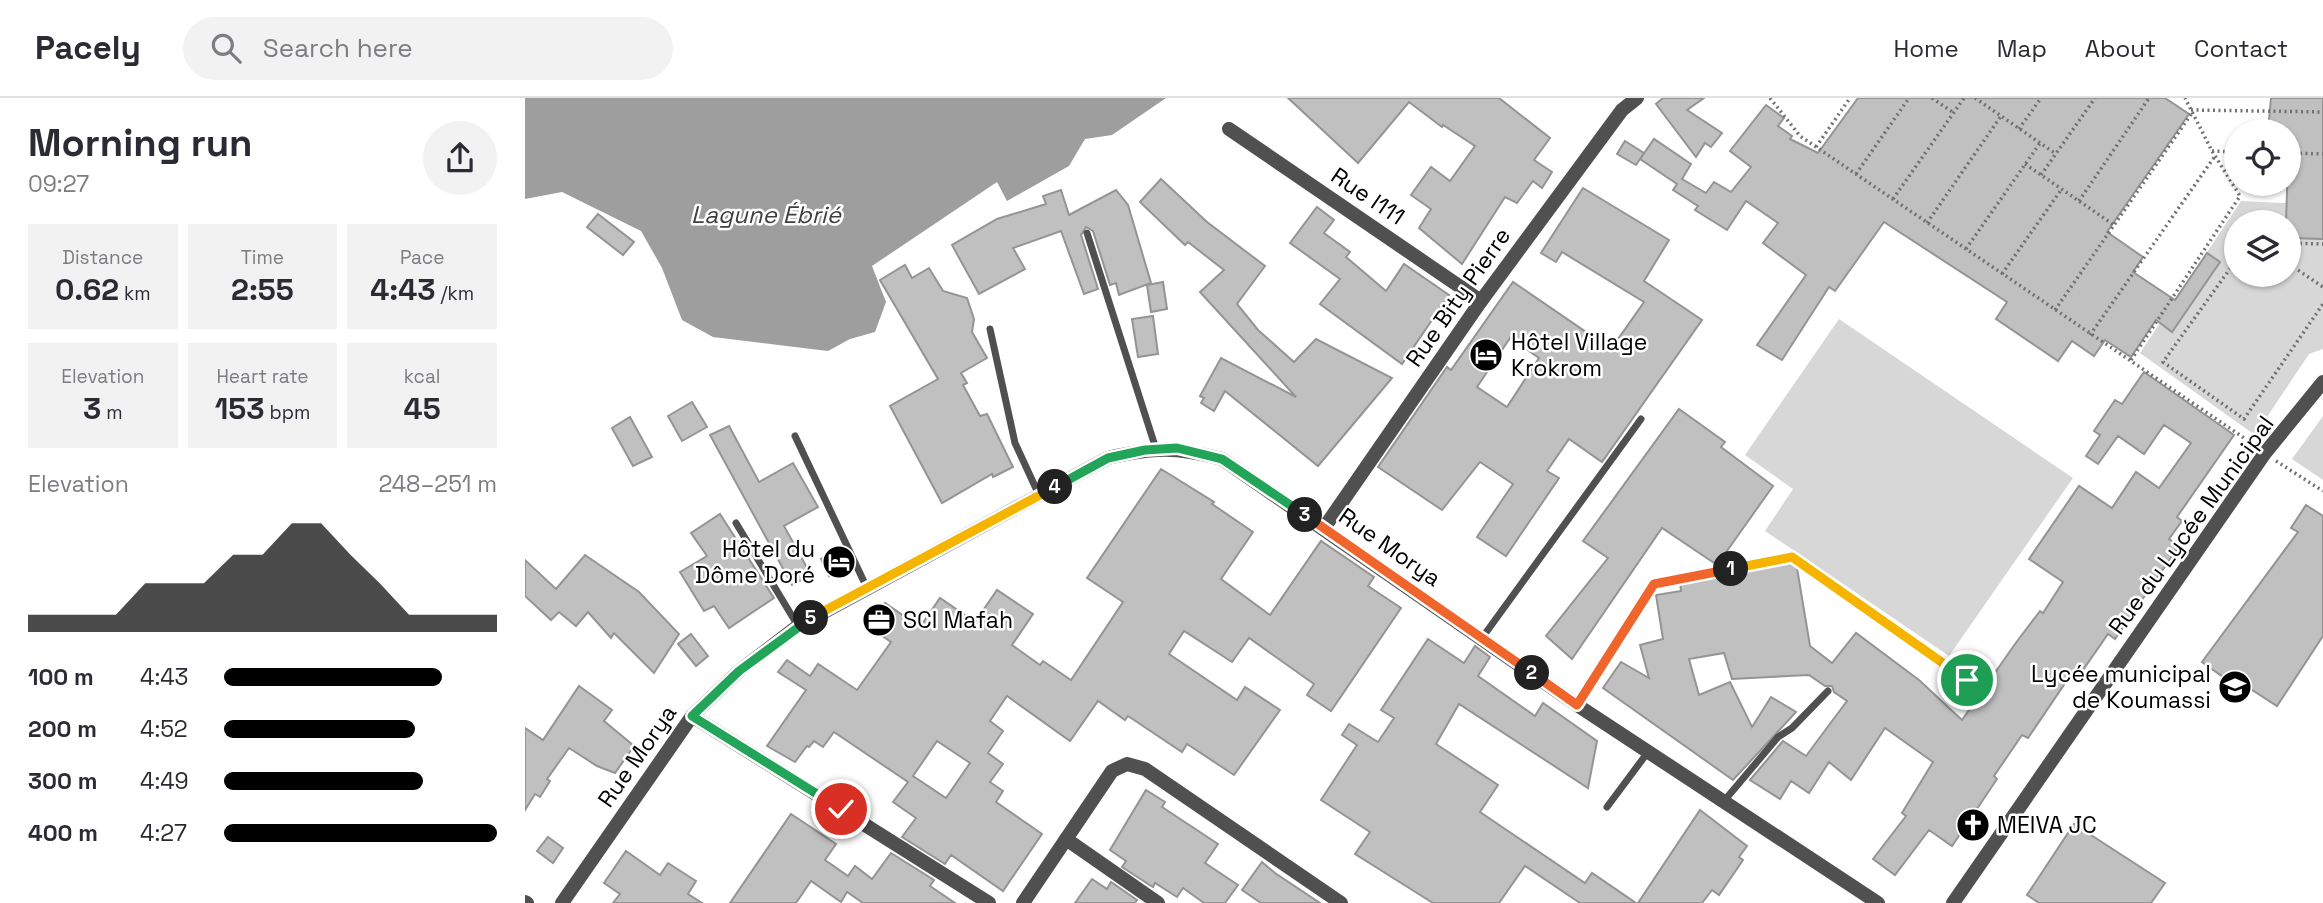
<!DOCTYPE html>
<html lang="en">
<head>
<meta charset="utf-8">
<style>
	:root { --surface:#fff; --page:#f2f2f3; --text:#2b2b33; --muted:#7c7c81; --line:#e1e1e2; --accent:#000 }
	body { margin:0; font-family:"Space Grotesk",sans-serif; background:var(--page); color:var(--text); height:100vh; display:flex; flex-direction:column; font-size:26px; white-space:nowrap }
	* { box-sizing:border-box; margin:0 }
	p { font-size:23px; color:var(--muted) }
	.icon { flex:none; width:38px; height:38px; fill:none; stroke:currentColor; stroke-width:2; stroke-linecap:round; stroke-linejoin:round }
	.map { position:relative; flex:1; overflow:hidden }
	.drawer { display:flex; flex-direction:column; background:var(--surface); width:525px }
	.drawer>* { flex:none }
	.controls { position:absolute; left:1699px; top:21px; display:grid; gap:14px }
	.controls a { display:grid; place-items:center; width:77px; height:77px; border-radius:50%; background:var(--surface); box-shadow:0 2px 5px #0004; font-size:35px }
	.pin { position:absolute; display:grid; place-items:center; width:60px; height:60px; color:#fff; margin:-30px; border:4px solid #fff; border-radius:50%; box-shadow:0 2px 7px #0007 }
	.km { position:absolute; width:35px; height:35px; margin:-18px; border-radius:50%; background:#222; color:#fff; font-size:19px; line-height:35px; text-align:center }
	.round { display:grid; place-items:center; flex:none; width:74px; height:74px; border-radius:37px; background:var(--page) }
	.headline { display:flex; align-items:center; justify-content:space-between; height:119px; padding:0 28px }
	h1 { font-size:38px; font-weight:800; line-height:52px }
	.metrics { display:grid; grid-template-columns:repeat(3,1fr); gap:10px; height:119px; padding:7px 28px }
	.metrics div { display:grid; align-content:center; border-radius:0px; background:var(--page); text-align:center }
	.metrics b { font-size:30px; font-weight:800 }
	.metrics small { font-size:19px; font-weight:400 }
	.metrics p { font-size:19px }
	.chart { height:196px; padding:14px 28px }
	.chart p { display:flex; justify-content:space-between }
	.chart svg { width:100%; height:126px; margin-top:7px; fill:var(--accent); opacity:.7 }
	ul { padding:0 28px; list-style:none; font-size:23px }
	li { display:grid; grid-template-columns:112px 84px 1fr; align-items:center; height:52px }
	li i { height:18px; border-radius:9px; background:var(--accent) }
	header { display:flex; align-items:center; gap:42px; box-sizing:border-box; height:98px; padding:0 35px; background:var(--surface); border-bottom:2px solid var(--line) }
	header strong { font-size:33px }
	nav { display:flex; gap:38px; margin-inline-start:auto; font-size:24px }
	.search { width:490px; height:63px; background:var(--page); display:flex; align-items:center; gap:18px; box-sizing:border-box; padding:0 24px; border-radius:38px; color:var(--muted); font-size:26px }
	main { display:flex; flex:1; min-height:0 }
	.map>svg:first-child { display:block }
	.green { fill:#d7d7d7; fill-rule:evenodd }
	.water { fill:#9e9e9e }
	.building { fill:#c0c0c0; stroke:#949494; stroke-width:2; fill-rule:evenodd }
	.lines { fill:none; stroke-linecap:round; stroke-linejoin:round }
	.path { stroke:#727272; stroke-width:3.5; stroke-dasharray:2 3.5; stroke-linecap:butt }
	.service { stroke:#505050; stroke-width:7 }
	.minor { stroke:#505050; stroke-width:14 }
	.tertiary { stroke:#505050; stroke-width:14 }
	.split-1-casing { stroke:#fff; stroke-width:14 }
	.split-2-casing { stroke:#fff; stroke-width:14 }
	.split-3-casing { stroke:#fff; stroke-width:14 }
	.split-4-casing { stroke:#fff; stroke-width:14 }
	.split-5-casing { stroke:#fff; stroke-width:14 }
	.split-6-casing { stroke:#fff; stroke-width:14 }
	.split-1 { stroke:#f5b400; stroke-width:9 }
	.split-2 { stroke:#f0652b; stroke-width:9 }
	.split-3 { stroke:#f0652b; stroke-width:9 }
	.split-4 { stroke:#22a559; stroke-width:9 }
	.split-5 { stroke:#f5b400; stroke-width:9 }
	.split-6 { stroke:#22a559; stroke-width:9 }
	.labels { text-anchor:middle; stroke-width:5; stroke-linejoin:round; paint-order:stroke }
	.street-label { font-size:23px; fill:#000; stroke:#fff }
	.poi-label { font-size:23px; fill:#000; stroke:#fff; text-anchor:start }
	.water-label { font-size:24px; font-style:italic; fill:#3f3f3f; stroke:#fff }
</style>
</head>
<body>
<header>
<strong>Pacely</strong>
<div class="search"><svg class="icon" aria-label="search" viewBox="0 0 24 24"><circle cx="10" cy="10" r="6"/><path d="M15 15l6 6"/></svg>Search here</div>
<nav><a>Home</a><a>Map</a><a>About</a><a>Contact</a></nav>
</header>
<main>
<section class="drawer">
<div class="headline"><div><h1>Morning run</h1><p>09:27</p></div><a class="round"><svg class="icon" aria-label="share" viewBox="0 0 24 24"><path d="M12 15V3M7 8l5-5 5 5M5 13v7h14v-7"/></svg></a></div>
<div class="metrics">
<div><p>Distance</p><b>0.62<small> km</small></b></div>
<div><p>Time</p><b>2:55</b></div>
<div><p>Pace</p><b>4:43<small> /km</small></b></div>
</div>
<div class="metrics">
<div><p>Elevation</p><b>3<small> m</small></b></div>
<div><p>Heart rate</p><b>153<small> bpm</small></b></div>
<div><p>kcal</p><b>45</b></div>
</div>
<div class="chart"><p><span>Elevation</span>248–251 m</p>
<svg viewBox="0 0 160 44" preserveAspectRatio="none"><path d="M0 44V38L10 38L20 38L30 38L40 27L50 27L60 27L70 17L80 17L90 6L100 6L110 17L120 27L130 38L140 38L150 38L160 38V44z"/></svg>
</div>
<ul>
<li><b>100 m</b>4:43<i style="width:80%"></i></li>
<li><b>200 m</b>4:52<i style="width:70%"></i></li>
<li><b>300 m</b>4:49<i style="width:73%"></i></li>
<li><b>400 m</b>4:27<i style="width:100%"></i></li>
</ul>
</section>
<div class="map">
<svg width="1798" height="805" viewBox="0 0 1798 805">
	<rect width="100%" height="100%" fill="#fff"/>
	<!-- green -->
	<g class="green">
		<path d="M 1716,103 L 1798,107 L 1798,251 L 1784,256 L 1730,337 L 1615,255 ZM 1712,124 L 1764,124 L 1764,177 L 1712,177 Z"/>
		<polygon points="1314,221 1548,380 1424,558 1240,433 1268,391 1220,357"/>
		<polygon points="1798,318 1798,382 1767,361"/>
	</g>
	<!-- water -->
	<polygon class="water" points="0,0 641,0 587,37 560,41 544,68 482,103 472,84 347,168 361,204 350,234 325,241 303,253 188,239 157,222 137,170 116,133 37,94 0,101"/>
	<!-- building -->
	<g class="building">
		<polygon points="763,0 974,0 1025,40 1009,62 1027,74 1017,90 1008,83 992,105 980,99 937,166 894,130 906,111 886,97 906,69 925,83 950,48 918,27 917,29 884,4 833,65"/>
		<polygon points="1138,0 1179,0 1162,12 1197,35 1186,49 1180,45 1171,59 1131,6"/>
		<polygon points="1333,0 1640,0 1664,16 1582,134 1618,159 1608,174 1650,202 1682,155 1695,164 1647,234 1631,222 1606,259 1580,242 1569,258 1547,243 1533,263 1471,221 1482,204 1359,124 1310,193 1304,189 1257,262 1232,247 1281,177 1238,145 1253,125 1221,103 1202,132 1170,112 1173,108 1148,92 1152,86 1115,61 1129,41 1166,66 1157,81 1181,95 1189,84 1206,94 1226,69 1205,53 1241,7 1259,20 1253,28 1267,38 1265,41 1293,55"/>
		<polygon points="1746,0 1798,0 1798,141 1765,140 1764,124 1761,124 1764,33 1743,33"/>
		<polygon points="1100,43 1119,55 1111,67 1092,56"/>
		<polygon points="636,81 682,124 740,168 712,206 733,232 769,264 791,241 867,280 793,368 700,293 689,313 676,305 679,300 675,298 696,260 771,299 675,194 699,172 663,144 660,147 615,104"/>
		<path d="M 1058,90 L 1144,142 L 1119,183 L 1177,222 L 1077,364 L 1044,341 L 1022,373 L 1034,380 L 981,458 L 952,439 L 988,386 L 955,364 L 917,412 L 853,369 L 922,269 L 926,272 L 988,184 L 1086,251 L 1119,204 L 1037,154 L 1031,164 L 1016,155 ZM 985,240 L 1014,260 L 982,309 L 952,289 Z"/>
		<polygon points="536,92 544,117 591,92 603,107 626,185 594,197 591,185 585,187 568,133 561,129 556,137 573,191 559,196 536,133 488,150 500,171 454,196 427,147 472,121 521,106 518,98"/>
		<polygon points="792,109 809,122 799,135 825,154 821,159 861,193 879,166 924,197 877,266 795,206 815,181 765,145"/>
		<polygon points="73,116 109,144 98,157 62,129"/>
		<polygon points="380,167 387,180 404,170 418,193 442,200 449,221 447,234 462,260 436,275 442,285 438,287 455,318 462,316 488,369 468,379 467,376 417,405 365,308 413,281 355,182"/>
		<polygon points="638,184 642,211 626,214 622,187"/>
		<polygon points="628,218 633,256 613,259 607,221"/>
		<polygon points="1619,274 1709,337 1652,419 1657,423 1644,441 1654,448 1590,541 1583,536 1551,582 1545,578 1503,640 1497,637 1469,678 1472,681 1427,748 1404,732 1370,777 1348,761 1381,718 1377,715 1408,664 1360,630 1326,682 1304,664 1284,695 1266,683 1255,701 1225,682 1258,643 1281,658 1322,603 1309,594 1307,588 1300,588 1284,577 1207,581 1199,555 1164,561 1174,597 1205,584 1227,629 1246,599 1271,614 1208,682 1078,590 1096,564 1124,580 1115,547 1138,541 1131,497 1156,493 1155,483 1271,464 1285,548 1307,565 1331,535 1394,582 1437,622 1490,546 1515,513 1518,515 1538,484 1504,461 1554,388 1587,410 1611,374 1634,390 1666,345 1639,327 1619,356 1593,338 1573,366 1561,358 1575,337 1569,333 1590,302 1597,306"/>
		<polygon points="167,304 182,329 157,343 143,318"/>
		<polygon points="1154,311 1200,344 1196,349 1248,388 1192,467 1137,430 1047,561 1021,538 1083,460 1058,443"/>
		<polygon points="105,319 127,359 108,368 87,330"/>
		<polygon points="204,328 234,384 268,365 293,409 259,428 286,477 267,487 185,337"/>
		<path d="M 636,371 L 689,404 L 687,406 L 728,434 L 696,481 L 745,517 L 796,443 L 849,479 L 843,488 L 876,510 L 806,613 L 782,597 L 789,586 L 724,540 L 707,564 L 659,533 L 644,556 L 712,602 L 720,589 L 755,612 L 709,677 L 662,646 L 657,654 L 603,618 L 600,622 L 573,603 L 545,643 L 482,598 L 465,623 L 478,633 L 463,655 L 478,666 L 465,684 L 478,693 L 471,704 L 517,736 L 478,793 L 426,757 L 420,766 L 377,739 L 391,720 L 368,704 L 383,684 L 309,634 L 298,649 L 289,643 L 284,649 L 282,648 L 270,664 L 242,648 L 281,592 L 253,574 L 262,562 L 285,578 L 293,566 L 332,592 L 366,544 L 344,529 L 360,505 L 395,529 L 415,500 L 450,524 L 472,492 L 508,516 L 487,547 L 515,567 L 518,563 L 546,582 L 598,504 L 562,480 ZM 412,643 L 445,665 L 421,700 L 388,678 Z"/>
		<polygon points="1781,407 1798,418 1798,538 1752,608 1704,577 1701,581 1677,564 1773,434 1766,430"/>
		<polygon points="195,416 249,500 204,530 189,508 179,513 155,474 182,458 166,435"/>
		<polygon points="315,451 324,467 304,478 296,461"/>
		<polygon points="60,457 114,494 154,536 129,575 89,535 86,540 63,514 51,528 34,514 26,522 0,498 0,462 31,491"/>
		<polygon points="166,536 183,558 171,568 153,546"/>
		<polygon points="903,541 939,565 950,548 965,559 953,578 1010,618 1018,605 1072,643 1063,690 934,606 911,646 973,687 955,714 1060,785 1067,775 1111,805 1055,805 1000,768 974,805 908,805 830,756 845,734 796,702 832,647 817,637 824,626 853,644 869,620 856,612"/>
		<polygon points="54,588 87,612 79,623 109,648 90,675 72,668 44,650 22,681 25,683 15,699 10,696 0,712 0,630 18,642"/>
		<polygon points="621,692 640,704 637,709 693,746 680,765 713,787 700,805 679,805 658,790 652,799 630,785 628,789 623,786 597,769 601,763 585,752"/>
		<polygon points="1175,712 1222,748 1214,759 1218,762 1194,797 1187,792 1177,805 1113,805"/>
		<polygon points="266,716 311,746 300,762 323,778 330,768 347,781 366,755 409,782 405,788 430,805 338,805 322,794 316,804 286,783 271,805 205,805"/>
		<polygon points="1549,726 1640,785 1626,805 1514,805 1502,797"/>
		<polygon points="23,739 38,750 28,765 12,753"/>
		<polygon points="101,753 135,777 143,765 171,783 163,796 177,805 88,805 95,796 79,785"/>
		<polygon points="737,764 750,775 795,805 736,805 717,792"/>
		<polygon points="567,781 582,791 586,784 612,802 610,805 550,805"/>
	</g>
	<g class="lines">
		<!-- path -->
		<g class="path">
			<polyline points="1245,0 1275,38 1728,346"/>
			<polyline points="1407,0 1429,15"/>
			<polyline points="1450,0 1531,56"/>
			<polyline points="1666,12 1798,14"/>
			<polyline points="1494,31 1516,0"/>
			<polyline points="1291,49 1325,0"/>
			<polyline points="1687,53 1712,54"/>
			<polyline points="1764,55 1798,56"/>
			<polyline points="1500,66 1589,127"/>
			<polyline points="1331,76 1384,0"/>
			<polyline points="1516,77 1570,0"/>
			<polyline points="1368,101 1439,0"/>
			<polyline points="1554,103 1624,0"/>
			<polyline points="1402,125 1476,18"/>
			<polyline points="1764,145 1798,146"/>
			<polyline points="1441,151 1515,45"/>
			<polyline points="1712,161 1638,264 1719,321 1798,206"/>
			<polyline points="1764,166 1798,189"/>
			<polyline points="1477,176 1536,92"/>
			<polyline points="1530,212 1667,15"/>
			<polyline points="1565,237 1690,58"/>
			<polyline points="1606,262 1715,98 1687,53 1660,0"/>
			<polyline points="1751,363 1798,393"/>
			<polyline points="1061,593 1129,486 1267,459 1442,582"/>
		</g>
		<!-- service -->
		<g class="service">
			<polyline points="562,135 631,351"/>
			<polyline points="465,231 490,345 514,397"/>
			<polyline points="270,338 342,490"/>
			<polyline points="211,425 273,528"/>
			<polyline points="957,540 1116,321"/>
			<polyline points="1199,703 1253,639 1267,630 1303,593"/>
			<polyline points="1082,709 1123,654"/>
		</g>
		<!-- minor -->
		<g class="minor">
			<polyline points="704,31 956,203"/>
			<polyline points="799,430 956,203 1097,12 1112,0"/>
			<polyline points="167,618 464,805"/>
			<polyline points="541,741 633,805"/>
			<path d="M 37,805 L 167,618 L 214,573 L 273,528 L 583,360 C 631,349 650,349 697,361 L 1052,607 L 1353,805"/>
			<polyline points="498,805 587,673 602,666 620,671 816,805"/>
			<polyline points="1428,805 1740,355 1798,284"/>
		</g>
		<!-- tertiary -->
		<polyline class="tertiary" points="0,804 2,805"/>
	</g>
	<g class="lines">
		<defs>
			<polyline id="split-1" points="1206,471 1267,459 1442,582"/>
			<polyline id="split-2" points="1007,575 1052,607 1129,486 1206,471"/>
			<polyline id="split-3" points="780,417 1007,575"/>
			<polyline id="split-4" points="530,389 583,360 620,352 652,350 697,361 780,417"/>
			<polyline id="split-5" points="286,520 530,389"/>
			<polyline id="split-6" points="286,520 214,573 167,618 316,711"/>
		</defs>
		<!-- split-1 casing -->
		<use href="#split-1" class="split-1-casing"/>
		<!-- split-2 casing -->
		<use href="#split-2" class="split-2-casing"/>
		<!-- split-3 casing -->
		<use href="#split-3" class="split-3-casing"/>
		<!-- split-4 casing -->
		<use href="#split-4" class="split-4-casing"/>
		<!-- split-5 casing -->
		<use href="#split-5" class="split-5-casing"/>
		<!-- split-6 casing -->
		<use href="#split-6" class="split-6-casing"/>
		<!-- split-1 -->
		<use href="#split-1" class="split-1"/>
		<!-- split-2 -->
		<use href="#split-2" class="split-2"/>
		<!-- split-3 -->
		<use href="#split-3" class="split-3"/>
		<!-- split-4 -->
		<use href="#split-4" class="split-4"/>
		<!-- split-5 -->
		<use href="#split-5" class="split-5"/>
		<!-- split-6 -->
		<use href="#split-6" class="split-6"/>
	</g>
	<!-- icons -->
	<defs>
		<symbol id="hotel-disc" viewBox="-11 -11 22 22"><circle r="9.5" fill="#000" stroke="#fff"/><path d="M-6-4.5h1.5V1H6V5H4.5V3h-9V5H-6ZM-4 0a1.8 1.8 0 1 1 3.6 0ZM.5 0V-2.5h3Q6-2.5 6 0Z" fill="#fff"/></symbol>
		<symbol id="office-disc" viewBox="-11 -11 22 22"><circle r="9.5" fill="#000" stroke="#fff"/><path d="M-6-3h4V-5.5h4V-3h4V5H-6ZM-1-4.5V-3h2v-1.5ZM-6 0V1H6V0Z" fill="#fff"/></symbol>
		<symbol id="school-disc" viewBox="-11 -11 22 22"><circle r="9.5" fill="#000" stroke="#fff"/><path d="M0-5L7-2L0 1L-7-2ZM-4 1L0 2.5L4 1V4Q0 6-4 4Z" fill="#fff"/></symbol>
		<symbol id="church-disc" viewBox="-11 -11 22 22"><circle r="9.5" fill="#000" stroke="#fff"/><path d="M-1.2-6h2.4v3.5h3.3v2.4h-3.3V6h-2.4V-.1h-3.3v-2.4h3.3Z" fill="#fff"/></symbol>
	</defs>
	<g fill-rule="evenodd">
		<use href="#hotel-disc" x="942" y="238" width="38" height="38"/>
		<use href="#hotel-disc" x="295" y="445" width="38" height="38"/>
		<use href="#office-disc" x="335" y="503" width="38" height="38"/>
		<use href="#school-disc" x="1691" y="570" width="38" height="38"/>
		<use href="#church-disc" x="1429" y="708" width="38" height="38"/>
	</g>
	<g class="labels">
		<!-- street labels -->
		<g class="street-label">
			<text transform="translate(843 98) rotate(34)" y="8">Rue I111</text>
			<text transform="translate(933 199) rotate(-55)" y="8">Rue Bity Pierre</text>
			<text transform="translate(1666 427) rotate(-54)" y="8">Rue du Lycée Municipal</text>
			<text transform="translate(865 449) rotate(35)" y="8">Rue Morya</text>
			<text transform="translate(112 658) rotate(-55)" y="8">Rue Morya</text>
		</g>
		<!-- poi labels -->
		<g class="poi-label">
			<text x="986" y="252">Hôtel Village<tspan x="986" dy="26">Krokrom</tspan></text>
			<text x="290" y="459" text-anchor="end">Hôtel du<tspan x="290" dy="26">Dôme Doré</tspan></text>
			<text x="378" y="530">SCI Mafah</text>
			<text x="1686" y="584" text-anchor="end">Lycée municipal<tspan x="1686" dy="26">de Koumassi</tspan></text>
			<text x="1472" y="735">MEIVA JC</text>
		</g>
		<!-- water labels -->
		<g class="water-label">
			<text x="241" y="125">Lagune Ébrié</text>
		</g>
	</g>
</svg>
<div class="controls">
<a><svg class="icon" aria-label="locate" viewBox="0 0 24 24"><circle cx="12" cy="12" r="6"/><path d="M12 2v4M12 18v4M2 12h4M18 12h4"/></svg></a>
<a><svg class="icon" aria-label="layers" viewBox="0 0 24 24"><path d="M12 4l9 5-9 5-9-5zM3 14l9 5 9-5"/></svg></a>
</div>
<div class="pin" style="left:1442px;top:582px;background:#1e9e55"><svg class="icon" aria-label="arrive" viewBox="0 0 24 24"><path d="M6 21V4h12l-3 4 3 4H6"/></svg></div>
<div class="pin" style="left:316px;top:711px;background:#d93025"><svg class="icon" aria-label="check" viewBox="0 0 24 24"><path d="M5 12l5 5 9-10"/></svg></div>
<b class="km" style="left:1206px;top:471px">1</b>
<b class="km" style="left:1007px;top:575px">2</b>
<b class="km" style="left:780px;top:417px">3</b>
<b class="km" style="left:530px;top:389px">4</b>
<b class="km" style="left:286px;top:520px">5</b>
</div>
</main>
</body>
</html>
